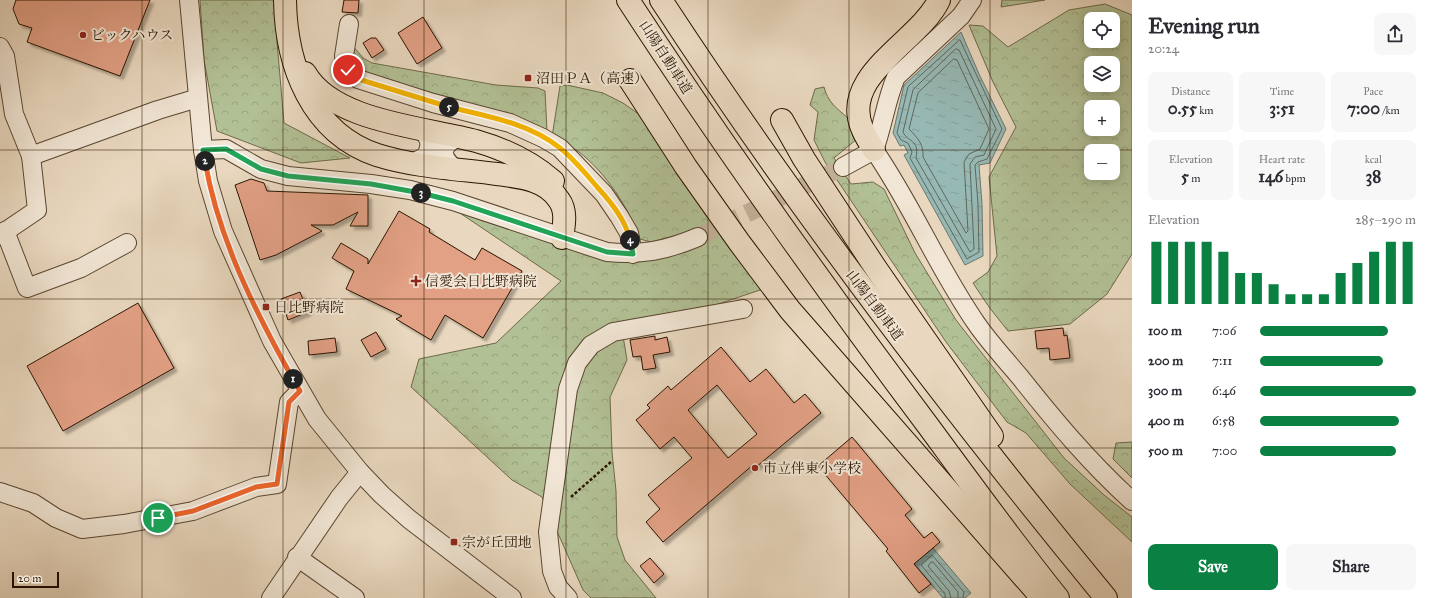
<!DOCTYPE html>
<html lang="en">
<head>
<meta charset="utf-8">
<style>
	:root { --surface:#fff; --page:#f7f7f7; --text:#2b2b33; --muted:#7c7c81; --accent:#0b8043 }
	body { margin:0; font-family:"IM FELL Great Primer","Noto Serif JP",serif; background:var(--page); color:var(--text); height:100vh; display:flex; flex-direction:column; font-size:15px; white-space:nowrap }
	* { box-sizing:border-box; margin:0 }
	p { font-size:13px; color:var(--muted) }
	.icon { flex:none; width:22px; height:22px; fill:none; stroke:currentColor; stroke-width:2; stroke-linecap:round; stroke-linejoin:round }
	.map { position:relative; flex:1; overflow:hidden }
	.details { display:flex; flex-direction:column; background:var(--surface); width:300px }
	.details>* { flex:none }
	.buttons { position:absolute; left:1084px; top:12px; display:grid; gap:8px }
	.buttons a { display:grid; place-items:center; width:36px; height:36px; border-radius:8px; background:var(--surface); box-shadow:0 2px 10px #0003; font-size:20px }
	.scale { position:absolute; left:12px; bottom:10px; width:47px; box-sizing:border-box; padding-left:4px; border:2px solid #2b1500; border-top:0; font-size:11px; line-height:14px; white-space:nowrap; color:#2b1500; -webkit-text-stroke:3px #f1e6d5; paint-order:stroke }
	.pin { position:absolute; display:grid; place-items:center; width:34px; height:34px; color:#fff; margin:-17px; border:2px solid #fff; border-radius:50%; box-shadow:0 1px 4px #0007 }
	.km { position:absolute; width:20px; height:20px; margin:-10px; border-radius:50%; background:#222; color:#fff; font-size:11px; line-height:20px; text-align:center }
	.round { display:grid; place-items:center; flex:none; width:42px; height:42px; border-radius:8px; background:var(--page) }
	.summary { display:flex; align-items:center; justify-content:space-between; height:68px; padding:0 16px }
	h1 { font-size:22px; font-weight:700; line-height:30px }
	.figures { display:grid; grid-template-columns:repeat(3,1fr); gap:6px; height:68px; padding:4px 16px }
	.figures div { display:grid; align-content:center; border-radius:8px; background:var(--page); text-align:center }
	.figures b { font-size:17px; font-weight:700 }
	.figures small { font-size:11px; font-weight:400 }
	.figures p { font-size:11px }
	.chart { height:112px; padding:8px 16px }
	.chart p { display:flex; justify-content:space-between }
	.chart svg { width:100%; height:72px; margin-top:4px; stroke:var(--accent); stroke-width:6 }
	.action { display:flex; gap:8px; margin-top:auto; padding:8px 16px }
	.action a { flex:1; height:46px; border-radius:8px; background:var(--accent); color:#fff; font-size:16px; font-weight:700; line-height:46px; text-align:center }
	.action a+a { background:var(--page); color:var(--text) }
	ul { padding:0 16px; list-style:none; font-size:13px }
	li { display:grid; grid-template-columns:64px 48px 1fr; align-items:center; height:30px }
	li i { height:10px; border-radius:5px; background:var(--accent) }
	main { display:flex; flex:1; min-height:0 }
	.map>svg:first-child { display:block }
	.forest { fill:url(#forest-crowns); stroke:#6e6a4a; fill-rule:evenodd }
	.water { fill:url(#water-ripples); stroke:#6c776d }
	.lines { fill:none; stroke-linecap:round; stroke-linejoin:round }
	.shore { stroke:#61675a; stroke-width:1 }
	.building { fill:#e2a085; stroke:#2b1500; fill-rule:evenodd; filter:url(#shadow) }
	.minor-tunnel { stroke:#c3b199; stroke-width:18; stroke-dasharray:18 9; stroke-linecap:butt }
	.minor-casing { stroke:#5a4630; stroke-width:20 }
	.highway-casing { stroke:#2b1500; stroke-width:24 }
	.path { stroke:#2b1500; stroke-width:2.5; stroke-dasharray:3 2; stroke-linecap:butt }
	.minor { stroke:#f1e6d5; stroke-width:18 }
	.highway { stroke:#e9d8bf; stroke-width:22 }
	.split-1-casing { stroke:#fff; stroke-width:8 }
	.split-2-casing { stroke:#fff; stroke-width:8 }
	.split-3-casing { stroke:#fff; stroke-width:8 }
	.split-4-casing { stroke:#fff; stroke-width:8 }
	.split-5-casing { stroke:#fff; stroke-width:8 }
	.split-6-casing { stroke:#fff; stroke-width:8 }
	.split-1 { stroke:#f0652b; stroke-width:5 }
	.split-2 { stroke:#f0652b; stroke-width:5 }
	.split-3 { stroke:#22a559; stroke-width:5 }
	.split-4 { stroke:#22a559; stroke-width:5 }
	.split-5 { stroke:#f5b400; stroke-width:5 }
	.split-6 { stroke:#f5b400; stroke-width:5 }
	.grid { fill:none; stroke:#2b1500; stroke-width:1; stroke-opacity:0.55 }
	.poi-dot { fill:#8f2418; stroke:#f1e6d5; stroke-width:1.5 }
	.labels { text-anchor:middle; stroke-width:4; stroke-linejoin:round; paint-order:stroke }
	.poi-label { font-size:14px; fill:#2b1500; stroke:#f1e6d5; text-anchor:start }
	.street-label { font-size:14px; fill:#2b1500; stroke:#f1e6d5 }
</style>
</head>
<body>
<main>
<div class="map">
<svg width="1132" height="598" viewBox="0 0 1132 598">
	<defs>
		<pattern id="forest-crowns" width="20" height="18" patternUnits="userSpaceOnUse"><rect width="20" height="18" fill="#b2c095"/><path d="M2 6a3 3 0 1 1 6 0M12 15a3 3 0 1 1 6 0" fill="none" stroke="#99a47f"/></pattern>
		<pattern id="water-ripples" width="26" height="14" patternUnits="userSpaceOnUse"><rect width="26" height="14" fill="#97b9b5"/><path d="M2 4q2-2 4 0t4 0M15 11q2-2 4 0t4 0" fill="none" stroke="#829e9a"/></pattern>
		<filter id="shadow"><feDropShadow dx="3.5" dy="3.5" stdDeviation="1" flood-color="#0004"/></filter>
	</defs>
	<rect width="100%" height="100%" fill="#e9d8bf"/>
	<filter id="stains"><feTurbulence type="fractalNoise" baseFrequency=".005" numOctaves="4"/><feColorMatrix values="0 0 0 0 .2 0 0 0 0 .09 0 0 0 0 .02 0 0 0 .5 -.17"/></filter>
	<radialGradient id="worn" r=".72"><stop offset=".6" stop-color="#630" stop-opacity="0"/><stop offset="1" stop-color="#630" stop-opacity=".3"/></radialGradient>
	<!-- forest -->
	<g class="forest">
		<polygon points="200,0 278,0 277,42 284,123 350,158 301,163 217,131 204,60"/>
		<polygon points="1002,0 1045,0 1001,7"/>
		<path d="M 1105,4 L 1132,15 L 1132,254 L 1107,294 L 1070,324 L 1008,331 L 989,307 L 973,283 L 988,272 L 997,256 L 989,177 L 1016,127 L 993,82 L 969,25 L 983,26 L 1008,47 L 1069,10 ZM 1091,19 L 1113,19 L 1113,41 L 1091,41 ZM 1091,63 L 1113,63 L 1113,85 L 1091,85 ZM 1091,107 L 1113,107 L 1113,129 L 1091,129 ZM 1091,151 L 1113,151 L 1113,173 L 1091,173 Z"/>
		<polygon points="353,46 363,58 372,63 496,85 538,88 545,91 547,132 514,117 358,71 352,59"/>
		<path d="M 567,85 L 603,93 L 623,103 L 650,122 L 763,289 L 623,336 L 627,360 L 610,397 L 612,452 L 616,491 L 617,537 L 625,560 L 656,598 L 591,598 L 583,590 L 542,497 L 512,480 L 411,387 L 419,359 L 496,343 L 561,281 L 445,203 L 593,255 L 638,262 L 686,252 L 681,234 L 651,242 L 640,239 C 628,207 606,173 579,152 C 571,146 561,142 552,137 L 560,86 Z"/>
		<path d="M 824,87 C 825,91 827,96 829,99 C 839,115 856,117 857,139 L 834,158 L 851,184 L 873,182 L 884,189 L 915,253 L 956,320 L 1064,458 L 1104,495 L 1132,517 L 1132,542 L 1070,484 L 1026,433 L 1007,422 L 946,342 L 825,162 L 814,140 L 818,112 L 810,105 L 815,89 Z"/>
		<polygon points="1132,442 1132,478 1113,459 1116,443"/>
	</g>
	<!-- water -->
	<g class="water">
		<polygon points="961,32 979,74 1006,129 990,163 979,165 982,204 983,256 965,265 904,155 908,153 904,145 900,146 893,133 904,85"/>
		<polygon points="933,548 971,593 965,598 943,598 914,564"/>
	</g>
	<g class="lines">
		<!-- shore -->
		<g class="shore">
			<polygon points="960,40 1002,129 987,159 978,162 975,165 978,204 979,252 967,259 910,158 912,152 908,143 901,140 897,133 908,87"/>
			<path d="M 956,49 L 959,50 L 996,129 L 984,155 L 975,157 L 970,164 L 974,249 L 970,252 L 916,158 C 920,139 907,142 903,132 L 913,90 Z"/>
			<path d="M 954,59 L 957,60 L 989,129 L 980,149 L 969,154 L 964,162 L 968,231 L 966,233 L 923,157 C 924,145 918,138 909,129 L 918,93 Z"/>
			<polyline points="945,598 945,594 921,565 932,555 964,592 963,598"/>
			<polyline points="951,598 949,591 928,566 931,562 933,562 958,592 958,598"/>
		</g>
	</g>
	<!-- building -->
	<g class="building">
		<polygon points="16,0 150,0 120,76 27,42 32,28 19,24 13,9"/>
		<polygon points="344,0 359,0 358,13 342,12"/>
		<polygon points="423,17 442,48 417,64 398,33"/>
		<polygon points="371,38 376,38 384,50 372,58 363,43"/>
		<polygon points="251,179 264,183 267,191 368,195 368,226 350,226 358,212 333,225 311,225 322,231 276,255 260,260 235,185"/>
		<polygon points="399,211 430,229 429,232 475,260 482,248 522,271 483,338 445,315 431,340 396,319 402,316 346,289 354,271 332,258 341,243 368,259 368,264"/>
		<polygon points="300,292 308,312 288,320 281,299"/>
		<polygon points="138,303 174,368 63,431 27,366"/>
		<polygon points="1063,328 1064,336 1067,335 1070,358 1050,360 1049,348 1037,349 1035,331"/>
		<polygon points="376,332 386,349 371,357 361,340"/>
		<polygon points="655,336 655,340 667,337 670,352 653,355 656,368 643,370 641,356 633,357 630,340"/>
		<polygon points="335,338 337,352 309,355 308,341"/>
		<path d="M 721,347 L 750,382 L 766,369 L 794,403 L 805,394 L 821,413 L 756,467 L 754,464 L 663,542 L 646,522 L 660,509 L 648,495 L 692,458 L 674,437 L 660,449 L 636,420 L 650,408 L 647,405 L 668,386 L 671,390 ZM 717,385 L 757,434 L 728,458 L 688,410 Z"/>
		<polygon points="852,437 912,509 905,515 924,538 932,532 940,542 914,564 931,584 919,593 886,551 888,549 818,466"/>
		<polygon points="650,558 664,574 654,583 640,566"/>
	</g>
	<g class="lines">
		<!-- minor-tunnel -->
		<polyline class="minor-tunnel" points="698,237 843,167"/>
		<defs>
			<g id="minor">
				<polyline points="189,0 203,150 208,181 223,231 272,341 317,419 360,472 382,495 409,519 512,598"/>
				<polyline points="349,24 344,56 348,70 358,79 433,103 510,123 543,138 560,148 604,194 619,216 629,233 633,254"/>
				<polyline points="0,47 5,56 14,114 31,156 37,210 0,235"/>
				<path d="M 203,150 L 226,149 L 261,169 L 288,176 L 371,184 L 410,190 L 453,201 L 607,252 C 642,255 665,251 698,237"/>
				<path d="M 874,150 C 912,205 938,268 976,323 C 989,342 1005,359 1020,377 C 1055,421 1090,463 1132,501"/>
				<polyline points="31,156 158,110 198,98"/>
				<path d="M 413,163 L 426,156 C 432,144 430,137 419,128"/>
				<path d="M 843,167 L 874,150 C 883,126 886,100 896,77 L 961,16 L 972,0"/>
				<path d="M 454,168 C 439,155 441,145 459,137"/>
				<polyline points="5,231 27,288 81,268 127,243"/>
				<polyline points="0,492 33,503 56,518 82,529 124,524 193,511 256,487 277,484 289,402 300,391"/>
				<polyline points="297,557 355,598"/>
				<polyline points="271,598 339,498 360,472"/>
				<polyline points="568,598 558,587 552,571 548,532 568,389 577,363 591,345 613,332 743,309"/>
			</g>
			<g id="highway">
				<path d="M 285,0 C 286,65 311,133 377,155 C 415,167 458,169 497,174 C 519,177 546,179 559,200 C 567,211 564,225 562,238"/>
				<path d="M 628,0 C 723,146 824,287 929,427 C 971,484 1013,542 1058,598"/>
				<path d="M 661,0 C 797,208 948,406 1106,598"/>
				<path d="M 305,73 C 333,122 424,127 476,141 C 504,149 531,162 553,181"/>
				<polyline points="630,80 686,167 739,242 790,310 1036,591"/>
				<polyline points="782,120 804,159 875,267 992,436"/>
				<path d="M 874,150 C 870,143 865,136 862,128 C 840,75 920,41 939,0"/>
			</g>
		</defs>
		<!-- minor casing -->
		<use href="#minor" class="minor-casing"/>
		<!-- highway casing -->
		<use href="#highway" class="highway-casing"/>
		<!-- path -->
		<polyline class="path" points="571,497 612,461"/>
		<!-- minor -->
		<use href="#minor" class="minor"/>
		<!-- highway -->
		<use href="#highway" class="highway"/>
	</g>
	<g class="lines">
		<defs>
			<polyline id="split-1" points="158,518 193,511 256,487 277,484 289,402 300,391 293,379"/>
			<path id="split-2" d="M 205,161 C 218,238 255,311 293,379"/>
			<polyline id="split-3" points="205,161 203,150 226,149 261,169 288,176 371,184 421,193"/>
			<polyline id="split-4" points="421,193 453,201 607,252 633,254 630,240"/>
			<path id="split-5" d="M 449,107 C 486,116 529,123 560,148 C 574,159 586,174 598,188 C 611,202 626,221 630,240"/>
			<polyline id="split-6" points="348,70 358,79 449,107"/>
		</defs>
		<!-- split-1 casing -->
		<use href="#split-1" class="split-1-casing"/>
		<!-- split-2 casing -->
		<use href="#split-2" class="split-2-casing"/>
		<!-- split-3 casing -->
		<use href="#split-3" class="split-3-casing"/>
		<!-- split-4 casing -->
		<use href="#split-4" class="split-4-casing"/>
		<!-- split-5 casing -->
		<use href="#split-5" class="split-5-casing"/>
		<!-- split-6 casing -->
		<use href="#split-6" class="split-6-casing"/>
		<!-- split-1 -->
		<use href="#split-1" class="split-1"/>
		<!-- split-2 -->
		<use href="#split-2" class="split-2"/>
		<!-- split-3 -->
		<use href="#split-3" class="split-3"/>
		<!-- split-4 -->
		<use href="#split-4" class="split-4"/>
		<!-- split-5 -->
		<use href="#split-5" class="split-5"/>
		<!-- split-6 -->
		<use href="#split-6" class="split-6"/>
	</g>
	<!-- grid -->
	<path class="grid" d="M 142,0 L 142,598M 283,0 L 283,598M 424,0 L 424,598M 566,0 L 566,598M 708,0 L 708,598M 849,0 L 849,598M 990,0 L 990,598M 0,150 L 1132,150M 0,299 L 1132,299M 0,448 L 1132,448"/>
	<!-- markers -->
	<g class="poi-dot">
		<circle cx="83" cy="35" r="4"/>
		<rect x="524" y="74" width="8" height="8" rx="2"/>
		<path d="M414 275h4v4h4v4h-4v4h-4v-4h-4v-4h4z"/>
		<rect x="262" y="303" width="8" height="8" rx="2"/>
		<circle cx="755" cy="468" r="4"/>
		<rect x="450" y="538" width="8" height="8" rx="2"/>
	</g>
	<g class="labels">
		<!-- poi labels -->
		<g class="poi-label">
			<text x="91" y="40">ビックハウス</text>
			<text x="536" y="83">沼田ＰＡ（高速）</text>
			<text x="425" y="286">信愛会日比野病院</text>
			<text x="274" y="312">日比野病院</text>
			<text x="763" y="473">市立伴東小学校</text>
			<text x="462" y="547">宗が丘団地</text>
		</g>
		<!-- street labels -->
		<g class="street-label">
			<text transform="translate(666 57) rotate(57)" y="5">山陽自動車道</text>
			<text transform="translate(875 305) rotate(53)" y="5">山陽自動車道</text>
		</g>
	</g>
	<rect width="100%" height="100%" filter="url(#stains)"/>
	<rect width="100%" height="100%" fill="url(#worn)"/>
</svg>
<div class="buttons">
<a><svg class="icon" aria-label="locate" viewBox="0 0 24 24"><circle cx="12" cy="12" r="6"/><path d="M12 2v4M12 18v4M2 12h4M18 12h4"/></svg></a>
<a><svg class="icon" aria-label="layers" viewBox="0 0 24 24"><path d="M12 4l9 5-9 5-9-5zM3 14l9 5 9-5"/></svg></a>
<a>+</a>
<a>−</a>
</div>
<div class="scale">20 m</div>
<div class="pin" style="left:158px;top:518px;background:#1e9e55"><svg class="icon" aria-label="arrive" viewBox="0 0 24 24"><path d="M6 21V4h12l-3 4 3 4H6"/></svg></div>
<div class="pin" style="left:348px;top:70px;background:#d93025"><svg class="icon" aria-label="check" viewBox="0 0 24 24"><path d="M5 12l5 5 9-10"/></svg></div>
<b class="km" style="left:293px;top:379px">1</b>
<b class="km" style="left:205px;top:161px">2</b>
<b class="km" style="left:421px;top:193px">3</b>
<b class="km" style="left:630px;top:240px">4</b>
<b class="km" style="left:449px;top:107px">5</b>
</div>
<section class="details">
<div class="summary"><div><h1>Evening run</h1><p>20:24</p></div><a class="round"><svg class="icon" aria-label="share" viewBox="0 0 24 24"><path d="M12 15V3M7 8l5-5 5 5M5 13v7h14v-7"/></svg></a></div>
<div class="figures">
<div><p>Distance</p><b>0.55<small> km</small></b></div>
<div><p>Time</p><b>3:51</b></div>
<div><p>Pace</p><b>7:00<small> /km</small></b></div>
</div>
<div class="figures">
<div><p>Elevation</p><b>5<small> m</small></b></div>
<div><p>Heart rate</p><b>146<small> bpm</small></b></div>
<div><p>kcal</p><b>38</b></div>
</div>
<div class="chart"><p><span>Elevation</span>285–290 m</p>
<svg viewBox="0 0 160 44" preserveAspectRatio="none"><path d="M5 44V6M15 44V6M25 44V6M35 44V6M45 44V12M55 44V25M65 44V25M75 44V32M85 44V38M95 44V38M105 44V38M115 44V25M125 44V19M135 44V12M145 44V6M155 44V6"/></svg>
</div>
<ul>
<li><b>100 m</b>7:06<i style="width:82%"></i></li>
<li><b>200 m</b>7:11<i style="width:79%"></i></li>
<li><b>300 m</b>6:46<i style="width:100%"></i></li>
<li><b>400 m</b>6:58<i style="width:89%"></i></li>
<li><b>500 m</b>7:00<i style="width:87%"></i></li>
</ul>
<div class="action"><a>Save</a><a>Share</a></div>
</section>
</main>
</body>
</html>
